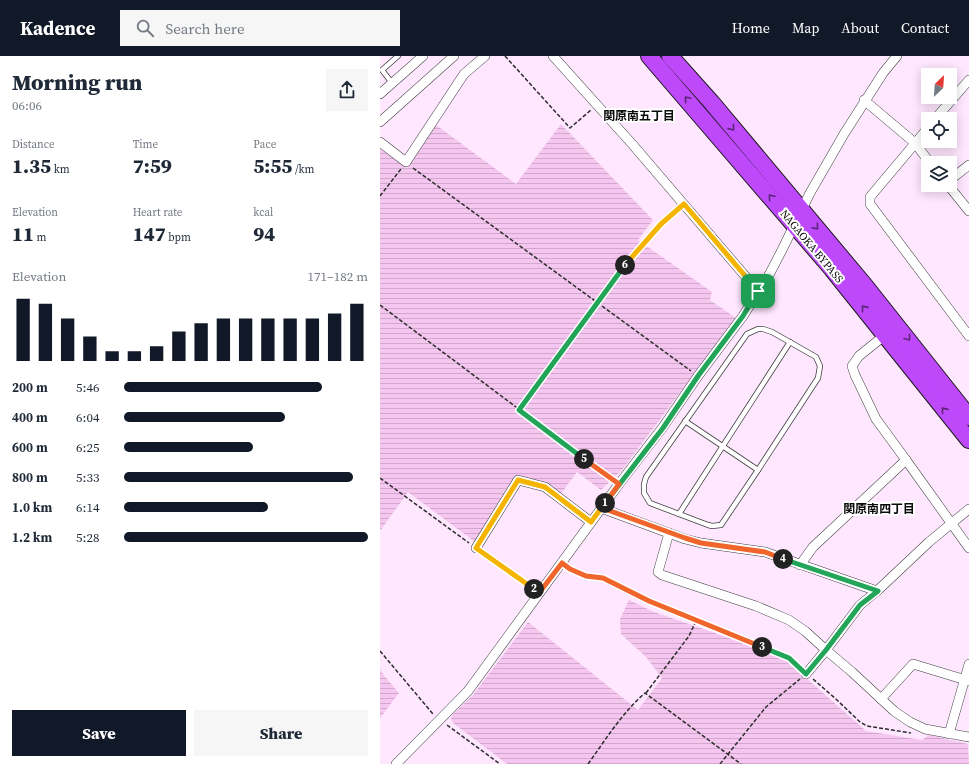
<!DOCTYPE html>
<html lang="en">
<head>
<meta charset="utf-8">
<style>
	:root { --surface:#fff; --page:#f6f6f7; --text:#1f2937; --muted:#747a83; --accent:#111827 }
	body { margin:0; font-family:"Source Serif 4","Noto Sans JP",serif; background:var(--page); color:var(--text); height:100vh; display:flex; flex-direction:column; font-size:15px; white-space:nowrap }
	* { box-sizing:border-box; margin:0 }
	p { font-size:13px; color:var(--muted) }
	.icon { flex:none; width:22px; height:22px; fill:none; stroke:currentColor; stroke-width:2; stroke-linecap:round; stroke-linejoin:round }
	.map { position:relative; flex:1; overflow:hidden }
	.panel { display:flex; flex-direction:column; background:var(--surface); width:380px }
	.panel>* { flex:none }
	.needle { width:26px; rotate:25deg }
	.tools { position:absolute; left:541px; top:12px; display:grid; gap:8px }
	.tools a { display:grid; place-items:center; width:36px; height:36px; border-radius:0px; background:var(--surface); box-shadow:0 2px 10px #0003; font-size:20px }
	.pin { position:absolute; display:grid; place-items:center; width:34px; height:34px; color:#fff; margin:-17px; border-radius:8px; box-shadow:0 2px 6px #0006 }
	.km { position:absolute; width:20px; height:20px; margin:-10px; border-radius:50%; background:#222; color:#fff; font-size:11px; line-height:20px; text-align:center }
	.round { display:grid; place-items:center; flex:none; width:42px; height:42px; border-radius:0px; background:var(--page) }
	.overview { display:flex; align-items:center; justify-content:space-between; height:68px; padding:0 12px }
	h1 { font-size:22px; font-weight:800; line-height:30px }
	.stats { display:grid; grid-template-columns:repeat(3,1fr); gap:6px; height:68px; padding:4px 12px }
	.stats div { display:grid; align-content:center }
	.stats b { font-size:20px; font-weight:800 }
	.stats small { font-size:11px; font-weight:400 }
	.stats p { font-size:11px }
	.chart { height:112px; padding:8px 12px }
	.chart p { display:flex; justify-content:space-between }
	.chart svg { width:100%; height:72px; margin-top:4px; stroke:var(--accent); stroke-width:6 }
	.action { display:flex; gap:8px; margin-top:auto; padding:8px 12px }
	.action a { flex:1; height:46px; border-radius:0px; background:var(--accent); color:#fff; font-size:16px; font-weight:800; line-height:46px; text-align:center }
	.action a+a { background:var(--page); color:var(--text) }
	ul { padding:0 12px; list-style:none; font-size:13px }
	li { display:grid; grid-template-columns:64px 48px 1fr; align-items:center; height:30px }
	li i { height:10px; border-radius:5px; background:var(--accent) }
	header { display:flex; align-items:center; gap:24px; box-sizing:border-box; height:56px; padding:0 20px; background:var(--accent); color:#fff }
	header strong { font-size:19px }
	nav { display:flex; gap:22px; margin-inline-start:auto; font-size:14px }
	.search { width:280px; height:36px; background:var(--page); display:flex; align-items:center; gap:10px; box-sizing:border-box; padding:0 14px; border-radius:0px; color:var(--muted); font-size:15px }
	main { display:flex; flex:1; min-height:0 }
	.map>svg:first-child { display:block }
	.farmland { fill:url(#farmland-rules) }
	.lines { fill:none; stroke-linecap:round; stroke-linejoin:round }
	.lane-casing { stroke:#3d3d3d; stroke-width:6 }
	.street-casing { stroke:#3d3d3d; stroke-width:10 }
	.highway-casing { stroke:#1b1b1b; stroke-width:18 }
	.path { stroke:#2c2c2c; stroke-width:1.5; stroke-dasharray:4 2; stroke-linecap:butt }
	.lane { stroke:#fff; stroke-width:4.5 }
	.street { stroke:#fff; stroke-width:9 }
	.highway { stroke:#be49fb; stroke-width:16 }
	.oneway { stroke:#5b2676 }
	.split-1-casing { stroke:#fff; stroke-width:8 }
	.split-2-casing { stroke:#fff; stroke-width:8 }
	.split-3-casing { stroke:#fff; stroke-width:8 }
	.split-4-casing { stroke:#fff; stroke-width:8 }
	.split-5-casing { stroke:#fff; stroke-width:8 }
	.split-6-casing { stroke:#fff; stroke-width:8 }
	.split-7-casing { stroke:#fff; stroke-width:8 }
	.split-1 { stroke:#22a559; stroke-width:5 }
	.split-2 { stroke:#f5b400; stroke-width:5 }
	.split-3 { stroke:#f0652b; stroke-width:5 }
	.split-4 { stroke:#22a559; stroke-width:5 }
	.split-5 { stroke:#f0652b; stroke-width:5 }
	.split-6 { stroke:#22a559; stroke-width:5 }
	.split-7 { stroke:#f5b400; stroke-width:5 }
	.labels { text-anchor:middle; stroke-width:4; stroke-linejoin:round; paint-order:stroke }
	.street-label { font-size:11px; fill:#0a0a0a; stroke:#fff }
	.neighbourhood-label { font-size:12px; font-weight:bold; fill:#0a0a0a; stroke:#fff }
</style>
</head>
<body>
<header>
<strong>Kadence</strong>
<div class="search"><svg class="icon" aria-label="search" viewBox="0 0 24 24"><circle cx="10" cy="10" r="6"/><path d="M15 15l6 6"/></svg>Search here</div>
<nav><a>Home</a><a>Map</a><a>About</a><a>Contact</a></nav>
</header>
<main>
<section class="panel">
<div class="overview"><div><h1>Morning run</h1><p>06:06</p></div><a class="round"><svg class="icon" aria-label="share" viewBox="0 0 24 24"><path d="M12 15V3M7 8l5-5 5 5M5 13v7h14v-7"/></svg></a></div>
<div class="stats">
<div><p>Distance</p><b>1.35<small> km</small></b></div>
<div><p>Time</p><b>7:59</b></div>
<div><p>Pace</p><b>5:55<small> /km</small></b></div>
</div>
<div class="stats">
<div><p>Elevation</p><b>11<small> m</small></b></div>
<div><p>Heart rate</p><b>147<small> bpm</small></b></div>
<div><p>kcal</p><b>94</b></div>
</div>
<div class="chart"><p><span>Elevation</span>171–182 m</p>
<svg viewBox="0 0 160 44" preserveAspectRatio="none"><path d="M5 44V6M15 44V9M25 44V18M35 44V29M45 44V38M55 44V38M65 44V35M75 44V26M85 44V21M95 44V18M105 44V18M115 44V18M125 44V18M135 44V18M145 44V15M155 44V9"/></svg>
</div>
<ul>
<li><b>200 m</b>5:46<i style="width:81%"></i></li>
<li><b>400 m</b>6:04<i style="width:66%"></i></li>
<li><b>600 m</b>6:25<i style="width:53%"></i></li>
<li><b>800 m</b>5:33<i style="width:94%"></i></li>
<li><b>1.0 km</b>6:14<i style="width:59%"></i></li>
<li><b>1.2 km</b>5:28<i style="width:100%"></i></li>
</ul>
<div class="action"><a>Save</a><a>Share</a></div>
</section>
<div class="map">
<svg width="589" height="708" viewBox="0 0 589 708">
	<defs>
		<pattern id="farmland-rules" width="6" height="5" patternUnits="userSpaceOnUse"><rect width="6" height="5" fill="#f5c6f0"/><path d="M0 2.5h6" fill="none" stroke="#d1a9cc"/></pattern>
	</defs>
	<rect width="100%" height="100%" fill="#ffe7ff"/>
	<!-- farmland -->
	<g class="farmland">
		<polygon points="181,68 273,164 258,184 332,236 330,244 356,262 242,414 221,434 197,416 180,439 166,427 135,420 95,486 28,436 0,475 0,92 27,112 56,69 136,128"/>
		<polygon points="249,544 274,556 358,585 406,604 486,675 542,684 549,679 588,688 589,708 127,708 73,667 71,663 72,659 93,639 148,566 258,654 282,622 266,601 241,578 240,563"/>
		<polygon points="0,612 2,617 19,637 0,662"/>
	</g>
	<g class="lines">
		<defs>
			<g id="lane">
				<polyline points="12,27 2,14 18,0"/>
				<polygon points="378,273 383,273 392,276 436,301 440,310 438,322 378,414 341,469 332,470 328,469 270,447 264,437 264,428 266,421 367,278"/>
				<polyline points="305,365 378,414"/>
				<polyline points="299,458 410,286"/>
			</g>
			<g id="street">
				<polyline points="173,0 253,89 378,235"/>
				<polyline points="0,38 43,0"/>
				<polyline points="484,44 535,87 550,107"/>
				<polyline points="555,63 589,24"/>
				<polyline points="0,66 74,0"/>
				<polyline points="548,72 490,141 490,148 589,280"/>
				<polyline points="0,86 26,106 84,18 105,0"/>
				<polyline points="570,124 589,109"/>
				<polyline points="568,129 589,155"/>
				<polyline points="505,279 479,300 472,310 475,319 496,363 526,404"/>
				<polyline points="221,452 305,483 321,487 385,496 497,535"/>
				<polyline points="289,477 278,516 282,519 376,550 409,564 425,575 446,594 472,616 514,655 530,666 545,673 589,681"/>
				<polyline points="96,492 138,424 165,431 211,466"/>
				<polyline points="420,509 433,491 526,404 589,492"/>
				<polyline points="426,618 446,594 480,549 497,535 549,486 589,453"/>
				<polyline points="501,643 533,608 589,625"/>
				<polyline points="569,678 589,608"/>
				<polyline points="16,708 88,635 239,428 283,371 318,320 363,260 389,219 401,196 430,137 464,78 503,17 517,0"/>
			</g>
			<g id="highway">
				<polyline points="269,0 452,213 589,384"/>
				<polyline points="290,0 332,47 486,231 589,361"/>
			</g>
		</defs>
		<!-- lane casing -->
		<use href="#lane" class="lane-casing"/>
		<!-- street casing -->
		<use href="#street" class="street-casing"/>
		<!-- highway casing -->
		<use href="#highway" class="highway-casing"/>
		<!-- path -->
		<g class="path">
			<polyline points="125,0 190,72 211,54"/>
			<polyline points="33,112 311,315"/>
			<polyline points="0,140 21,113"/>
			<polyline points="0,249 232,423"/>
			<polyline points="139,353 247,205 281,168 298,153"/>
			<polyline points="0,422 89,487"/>
			<polyline points="103,497 153,532"/>
			<polyline points="188,511 206,520 223,522 269,545 409,602 419,612"/>
			<polyline points="0,595 53,658"/>
			<polyline points="433,623 457,644 480,666 487,670 531,677"/>
			<polyline points="266,637 309,580 316,565"/>
			<polyline points="67,669 120,708"/>
			<path d="M 208,708 C 226,683 242,657 265,637 L 361,708"/>
			<polyline points="340,708 386,651 420,623"/>
		</g>
		<!-- lane -->
		<use href="#lane" class="lane"/>
		<!-- street -->
		<use href="#street" class="street"/>
		<!-- highway -->
		<use href="#highway" class="highway"/>
	</g>
	<!-- one-way arrows -->
	<defs><path id="oneway-chevron" d="M-2-3.5L2.5 0L-2 3.5" fill="none" stroke-width="1.6" stroke-linecap="round" stroke-linejoin="round"/></defs>
	<g class="oneway">
		<use href="#oneway-chevron" transform="translate(307 43) rotate(-131)"/>
		<use href="#oneway-chevron" transform="translate(352 72) rotate(51)"/>
		<use href="#oneway-chevron" transform="translate(391 141) rotate(-130)"/>
		<use href="#oneway-chevron" transform="translate(436 171) rotate(49)"/>
		<use href="#oneway-chevron" transform="translate(484 252) rotate(-129)"/>
		<use href="#oneway-chevron" transform="translate(528 282) rotate(52)"/>
		<use href="#oneway-chevron" transform="translate(564 354) rotate(-129)"/>
	</g>
	<g class="lines">
		<defs>
			<polyline id="split-1" points="225,447 283,372 318,320 363,260 378,235"/>
			<polyline id="split-2" points="154,533 96,492 138,424 165,431 211,466 225,447"/>
			<polyline id="split-3" points="154,533 159,537 182,507 190,513 206,520 223,522 269,545 382,591"/>
			<polyline id="split-4" points="382,591 409,602 426,618 446,594 480,549 498,535 403,503"/>
			<polyline id="split-5" points="204,403 239,428 222,452 305,482 321,487 385,496 403,503"/>
			<polyline id="split-6" points="204,403 139,354 245,209"/>
			<polyline id="split-7" points="245,209 281,168 304,148 378,235"/>
		</defs>
		<!-- split-1 casing -->
		<use href="#split-1" class="split-1-casing"/>
		<!-- split-2 casing -->
		<use href="#split-2" class="split-2-casing"/>
		<!-- split-3 casing -->
		<use href="#split-3" class="split-3-casing"/>
		<!-- split-4 casing -->
		<use href="#split-4" class="split-4-casing"/>
		<!-- split-5 casing -->
		<use href="#split-5" class="split-5-casing"/>
		<!-- split-6 casing -->
		<use href="#split-6" class="split-6-casing"/>
		<!-- split-7 casing -->
		<use href="#split-7" class="split-7-casing"/>
		<!-- split-1 -->
		<use href="#split-1" class="split-1"/>
		<!-- split-2 -->
		<use href="#split-2" class="split-2"/>
		<!-- split-3 -->
		<use href="#split-3" class="split-3"/>
		<!-- split-4 -->
		<use href="#split-4" class="split-4"/>
		<!-- split-5 -->
		<use href="#split-5" class="split-5"/>
		<!-- split-6 -->
		<use href="#split-6" class="split-6"/>
		<!-- split-7 -->
		<use href="#split-7" class="split-7"/>
	</g>
	<g class="labels">
		<!-- street labels -->
		<g class="street-label">
			<text transform="translate(432 190) rotate(50)" y="4">NAGAOKA BYPASS</text>
		</g>
		<!-- neighbourhood labels -->
		<g class="neighbourhood-label">
			<text x="259" y="64">関原南五丁目</text>
			<text x="499" y="457">関原南四丁目</text>
		</g>
	</g>
</svg>
<div class="tools">
<a><svg class="needle" viewBox="-14 -14 28 28"><path d="M0-13l5 13h-10z" fill="#e53935"/><path d="M0 13l5-13h-10z" fill="#747a83"/></svg></a>
<a><svg class="icon" aria-label="locate" viewBox="0 0 24 24"><circle cx="12" cy="12" r="6"/><path d="M12 2v4M12 18v4M2 12h4M18 12h4"/></svg></a>
<a><svg class="icon" aria-label="layers" viewBox="0 0 24 24"><path d="M12 4l9 5-9 5-9-5zM3 14l9 5 9-5"/></svg></a>
</div>
<div class="pin" style="left:378px;top:235px;background:#1e9e55"><svg class="icon" aria-label="arrive" viewBox="0 0 24 24"><path d="M6 21V4h12l-3 4 3 4H6"/></svg></div>
<b class="km" style="left:225px;top:447px">1</b>
<b class="km" style="left:154px;top:533px">2</b>
<b class="km" style="left:382px;top:591px">3</b>
<b class="km" style="left:403px;top:503px">4</b>
<b class="km" style="left:204px;top:403px">5</b>
<b class="km" style="left:245px;top:209px">6</b>
</div>
</main>
</body>
</html>
